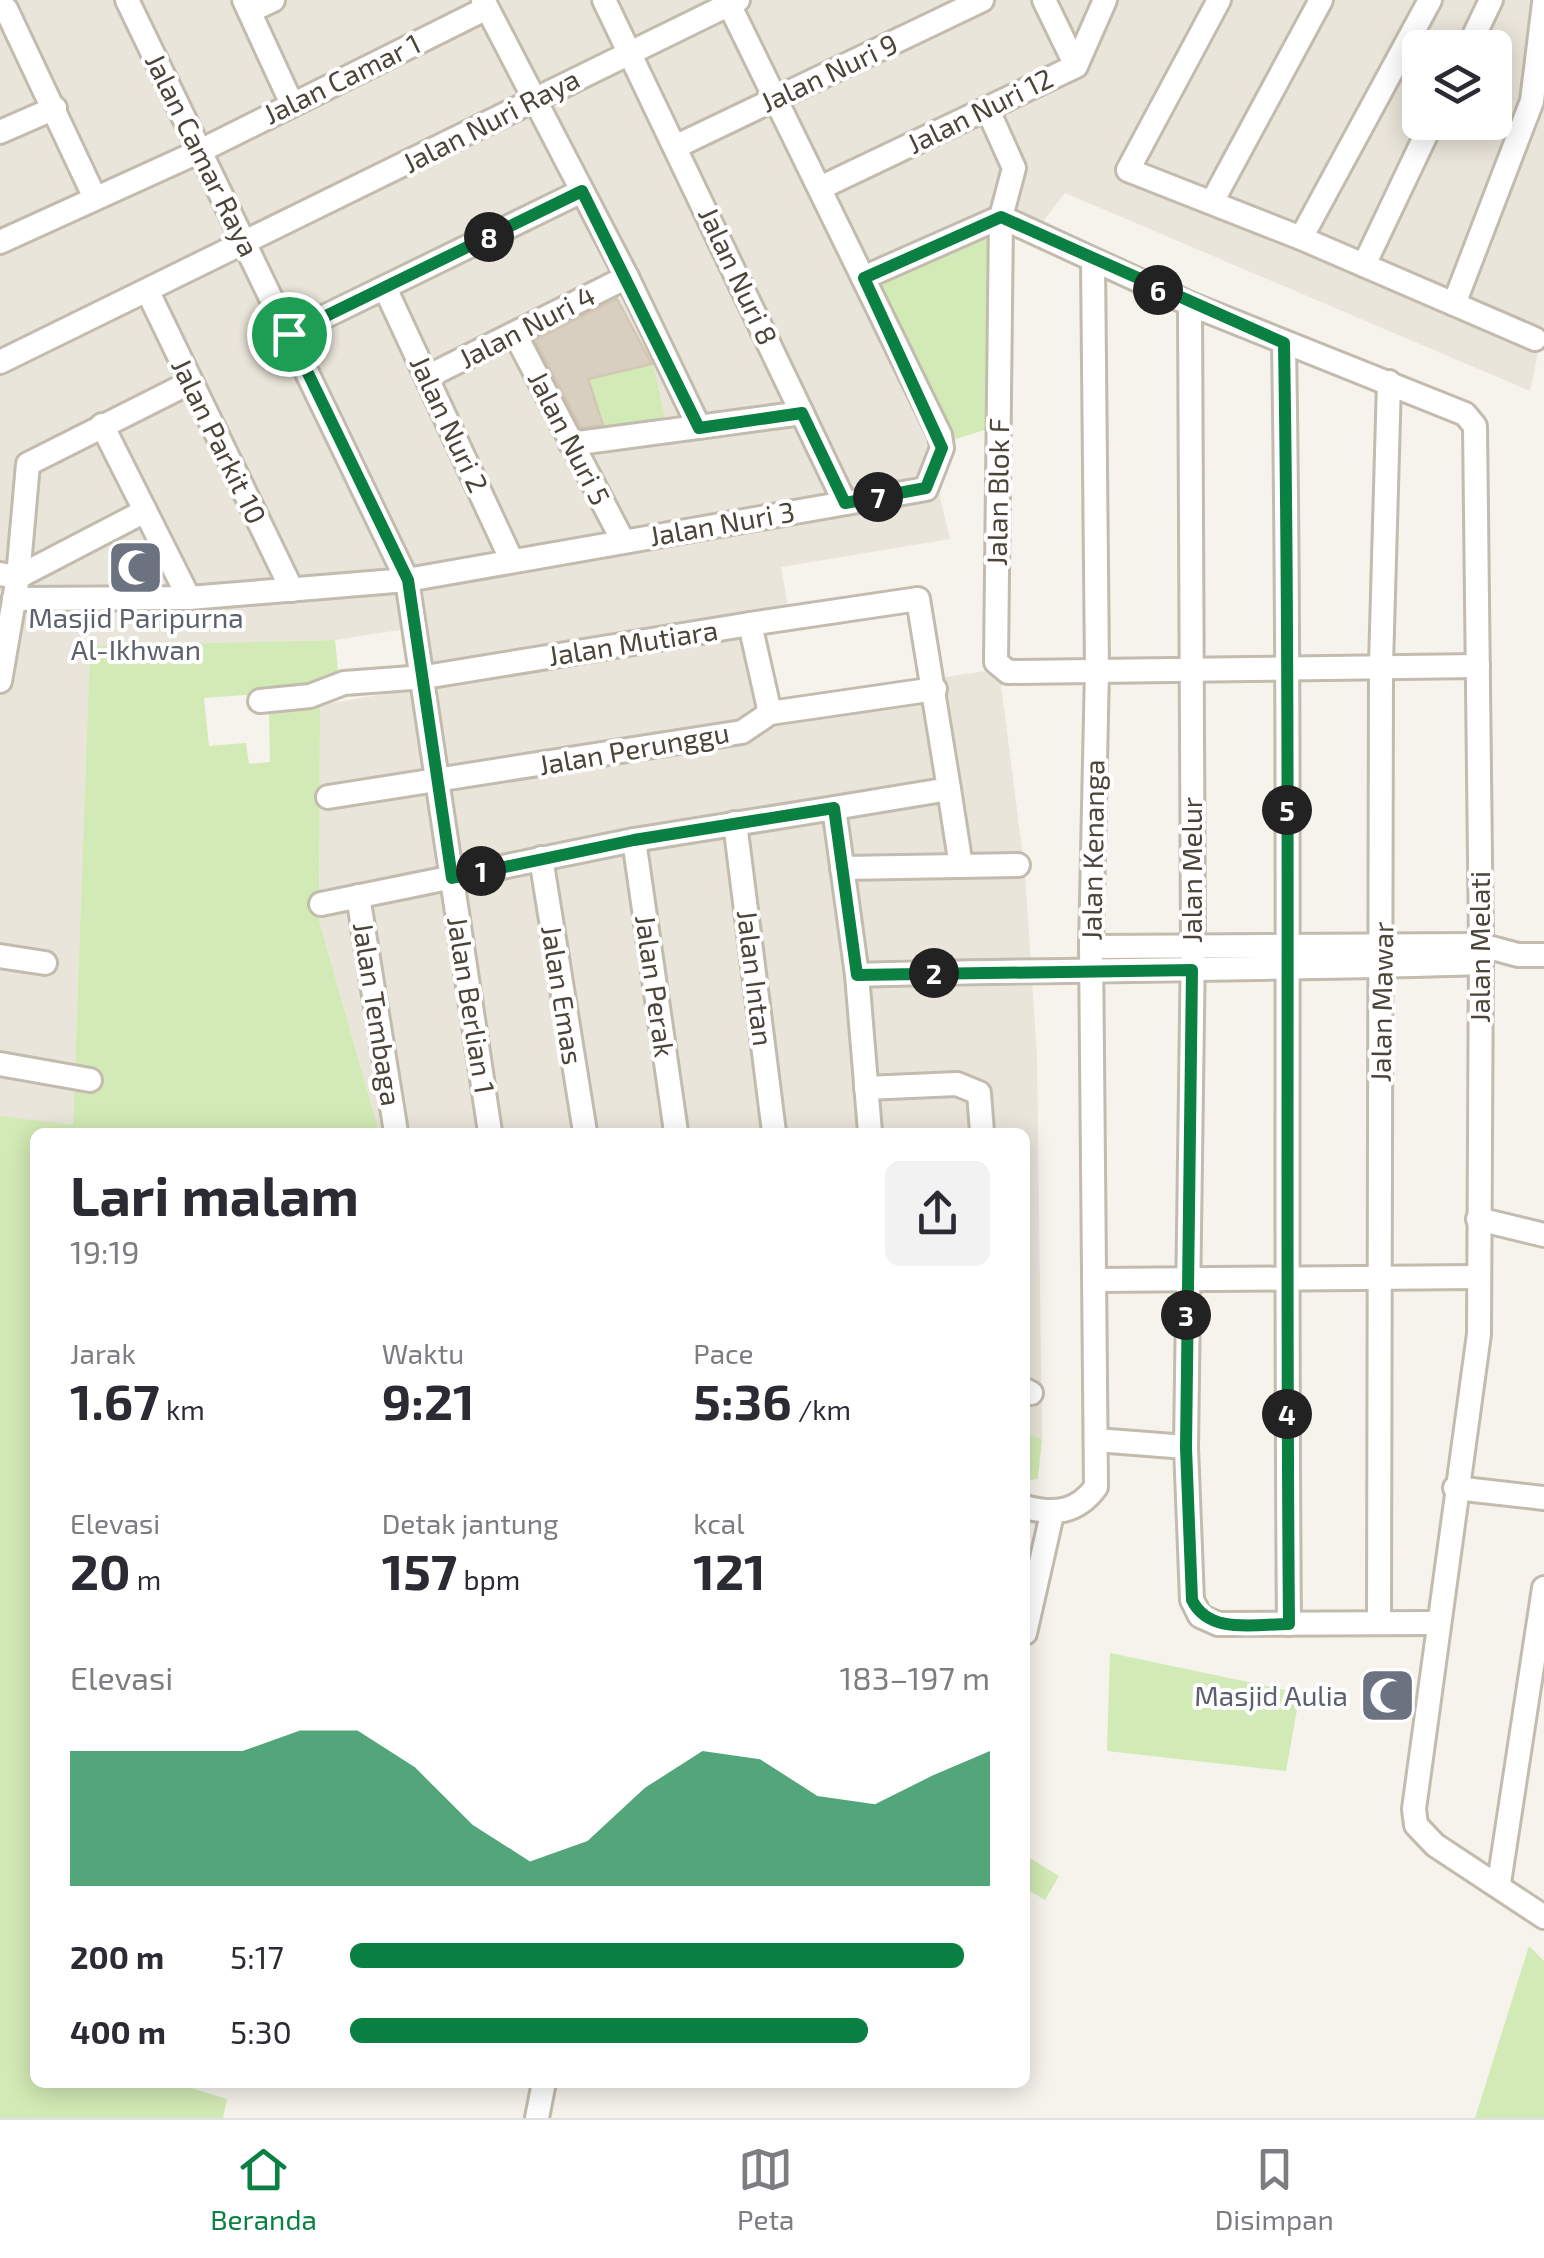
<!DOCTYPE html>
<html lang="id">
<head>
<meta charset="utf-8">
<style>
	:root { --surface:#fff; --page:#f2f2f3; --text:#2b2b33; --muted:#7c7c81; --line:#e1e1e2; --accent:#0b8043 }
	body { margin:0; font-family:"Exo 2",sans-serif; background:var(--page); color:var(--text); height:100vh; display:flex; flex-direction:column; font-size:38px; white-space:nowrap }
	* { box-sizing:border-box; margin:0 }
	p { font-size:32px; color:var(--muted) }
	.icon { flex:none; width:55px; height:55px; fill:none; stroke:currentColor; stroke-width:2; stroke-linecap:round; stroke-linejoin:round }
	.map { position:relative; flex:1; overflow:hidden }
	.sheet { position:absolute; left:30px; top:1128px; width:1000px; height:960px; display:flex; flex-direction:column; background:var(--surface); border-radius:15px; box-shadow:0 5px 25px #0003 }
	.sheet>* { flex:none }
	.buttons { position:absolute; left:1402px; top:30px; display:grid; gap:20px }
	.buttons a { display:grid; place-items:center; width:110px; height:110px; border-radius:15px; background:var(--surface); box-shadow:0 5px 25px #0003; font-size:50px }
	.pin { position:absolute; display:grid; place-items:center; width:85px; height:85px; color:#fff; margin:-42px; border:5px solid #fff; border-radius:50%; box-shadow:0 2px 10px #0007 }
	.km { position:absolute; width:50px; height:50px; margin:-25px; border-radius:50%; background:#222; color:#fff; font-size:28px; line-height:50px; text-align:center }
	.round { display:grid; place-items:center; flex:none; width:105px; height:105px; border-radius:15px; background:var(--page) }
	.overview { display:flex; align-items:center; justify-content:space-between; height:170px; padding:0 40px }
	h1 { font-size:55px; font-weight:700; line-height:75px }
	.metrics { display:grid; grid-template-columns:repeat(3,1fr); gap:15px; height:170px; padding:10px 40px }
	.metrics div { display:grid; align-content:center }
	.metrics b { font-size:50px; font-weight:700 }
	.metrics small { font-size:28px; font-weight:400 }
	.metrics p { font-size:28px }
	.chart { height:280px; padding:20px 40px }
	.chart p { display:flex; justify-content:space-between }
	.chart svg { width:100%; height:180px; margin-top:10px; fill:var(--accent); opacity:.7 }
	ul { padding:0 40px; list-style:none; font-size:32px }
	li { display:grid; grid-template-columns:160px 120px 1fr; align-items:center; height:75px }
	li i { height:25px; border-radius:12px; background:var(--accent) }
	.tab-bar { display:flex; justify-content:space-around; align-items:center; height:140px; border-top:2px solid var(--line); background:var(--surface); font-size:28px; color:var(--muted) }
	.tab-bar a { display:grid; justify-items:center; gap:5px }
	.tab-bar .on { color:var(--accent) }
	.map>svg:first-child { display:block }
	.residential { fill:#eae5da; fill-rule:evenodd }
	.green { fill:#d2eab5 }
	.building { fill:#d8cfc1; stroke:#d3c7b4; stroke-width:2.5 }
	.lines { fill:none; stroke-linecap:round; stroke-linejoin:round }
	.street-casing { stroke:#c2bbae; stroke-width:28 }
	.street { stroke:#fff; stroke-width:22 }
	.route-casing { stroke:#fff; stroke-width:20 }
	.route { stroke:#0b8043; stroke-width:12 }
	.labels { text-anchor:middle; stroke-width:8; stroke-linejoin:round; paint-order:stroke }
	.street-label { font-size:28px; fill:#4b4439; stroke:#fff }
	.worship-label { font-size:28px; fill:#5b616d; stroke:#fff }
</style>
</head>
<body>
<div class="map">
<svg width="1544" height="2118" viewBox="0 0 1544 2118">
	<rect width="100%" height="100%" fill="#f6f3ec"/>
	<!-- residential -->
	<path class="residential" d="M 0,0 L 1544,0 L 1544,324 L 1530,391 L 1065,193 L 1041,224 L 983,216 L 936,231 L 864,269 L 946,447 L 938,489 L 950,539 L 781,567 L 789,612 L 757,631 L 772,703 L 999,669 L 1025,872 L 1037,1057 L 1042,1439 L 1025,1432 L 1025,1132 L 379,1132 L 319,920 L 320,705 L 414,689 L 406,629 L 335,640 L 90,647 L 73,1126 L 0,1116 ZM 1420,48 L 1495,48 L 1495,122 L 1420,122 Z"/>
	<!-- green -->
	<g class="green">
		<polygon points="990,229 988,429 946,442 871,289"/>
		<polygon points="653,364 665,419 605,429 588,379"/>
		<polygon points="335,640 338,670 319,686 299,691 204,698 209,746 246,743 249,764 270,762 269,711 320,705 319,920 379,1132 35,1132 35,2082 175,2083 227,2099 223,2118 0,2118 0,1116 73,1125 90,646"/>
		<polygon points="1025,1432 1042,1439 1038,1479 1029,1480 1025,1507"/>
		<polygon points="1110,1653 1300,1693 1286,1771 1107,1751"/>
		<polygon points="1025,1855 1059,1876 1045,1900 1025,1888"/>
		<polygon points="1529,1946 1544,1961 1544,2118 1475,2118"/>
	</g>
	<!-- building -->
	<polygon class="building" points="617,299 652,364 588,379 603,425 581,428 535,340"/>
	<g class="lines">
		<defs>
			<g id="street">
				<polyline points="127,0 407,580 490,1132"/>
				<polyline points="244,0 291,102"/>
				<polyline points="483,0 627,277 699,427"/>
				<polyline points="604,0 845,503"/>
				<polyline points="1044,0 1076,66"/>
				<polyline points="1219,0 1128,170 1301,238 1430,0"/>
				<polyline points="6,9 95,198"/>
				<polyline points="250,11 273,0"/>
				<polyline points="1468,48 1491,0"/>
				<polyline points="987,108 1014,168 1001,217 996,662 1008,672 1478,666"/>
				<polyline points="0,132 55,108"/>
				<polyline points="677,146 982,0"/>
				<polyline points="820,188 1076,66 1105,0"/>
				<polyline points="1212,202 1321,0"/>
				<polyline points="1001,217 1190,304 1465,414 1475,426 1481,945 1479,1334 1414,1809 1416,1825 1435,1845 1544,1917"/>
				<polyline points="1301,238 1535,339"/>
				<polyline points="0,242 198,152 487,8"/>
				<polyline points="1364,265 1432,122"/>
				<polyline points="863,278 1001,217"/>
				<polyline points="385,288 512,561"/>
				<polyline points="148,292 292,590"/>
				<polyline points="1190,304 1193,945 1186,1447 1192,1600 1200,1616 1218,1624 1436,1623"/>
				<polyline points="1454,304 1532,101 1544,3"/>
				<polyline points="289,334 582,191"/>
				<polyline points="515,334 623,541"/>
				<path d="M 1284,343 C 1291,770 1285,1197 1289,1624"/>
				<polyline points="0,362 738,0"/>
				<polyline points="427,377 627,277"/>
				<polyline points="102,425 189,598"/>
				<polyline points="571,444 802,413"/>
				<polyline points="0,574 18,577 145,511"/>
				<polyline points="14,599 189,598 407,580 926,489 942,448 940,435 727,0"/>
				<polyline points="750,624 918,599 949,789 834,808"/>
				<polyline points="0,681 18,577 28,464 189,383"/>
				<polyline points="260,701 310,696 344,683 425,677 750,624 770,713"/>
				<polyline points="949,789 961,866"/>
				<polyline points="328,797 742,732 770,713 935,689"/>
				<polyline points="735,823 774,1132"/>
				<polyline points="634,840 676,1132"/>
				<polyline points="541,858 585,1132"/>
				<polyline points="842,868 1018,865"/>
				<polyline points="358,896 396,1132"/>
				<polyline points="321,904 634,840 834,808 857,975 870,1132"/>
				<polyline points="1091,947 1481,945 1518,955 1544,955"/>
				<polyline points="0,956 45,963"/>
				<path d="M 857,975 C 1065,969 1273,970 1481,963"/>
				<polyline points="0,1064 90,1080"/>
				<polyline points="866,1088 957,1084 979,1093 982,1132"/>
				<polyline points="1478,1219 1544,1235"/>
				<polyline points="1096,1280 1478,1277"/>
				<polyline points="1025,1390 1031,1393"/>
				<polyline points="1096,1440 1186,1447"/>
				<polyline points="1455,1488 1544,1498"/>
				<path d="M 1025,1507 C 1054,1515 1077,1513 1096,1487 L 1091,947 L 1097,669 L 1093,261"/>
				<polyline points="1379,1621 1381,665 1389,382"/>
				<polyline points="1025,1633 1052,1514"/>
				<polyline points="1499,1883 1544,1588"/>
				<polyline points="537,2118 544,2082"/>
			</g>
		</defs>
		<!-- street casing -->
		<use href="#street" class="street-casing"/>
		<!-- street -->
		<use href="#street" class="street"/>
	</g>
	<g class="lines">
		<defs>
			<path id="route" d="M 582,191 L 699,428 L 802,413 L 845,503 L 926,488 L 942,448 L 864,278 L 1001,217 L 1284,343 C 1291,770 1285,1197 1289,1624 C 1255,1624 1209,1635 1192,1600 L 1186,1448 L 1192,970 L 857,975 L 834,808 L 634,840 L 452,878 L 408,580 L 289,334 Z"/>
		</defs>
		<!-- route casing -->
		<use href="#route" class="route-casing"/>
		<!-- route -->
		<use href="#route" class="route"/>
	</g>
	<!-- icons -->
	<defs>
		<symbol id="mosque-square" viewBox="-11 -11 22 22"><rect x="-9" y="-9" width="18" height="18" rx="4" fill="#6b7280" stroke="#fff"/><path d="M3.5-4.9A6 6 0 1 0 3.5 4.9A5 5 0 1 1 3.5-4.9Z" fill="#fff"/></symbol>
	</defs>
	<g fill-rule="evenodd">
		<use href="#mosque-square" x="104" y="536" width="63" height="63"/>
		<use href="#mosque-square" x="1356" y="1664" width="63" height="63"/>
	</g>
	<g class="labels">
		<!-- street labels -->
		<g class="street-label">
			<text transform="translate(829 73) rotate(-25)" y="10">Jalan Nuri 9</text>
			<text transform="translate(342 79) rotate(-26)" y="10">Jalan Camar 1</text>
			<text transform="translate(980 111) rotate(-26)" y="10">Jalan Nuri 12</text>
			<text transform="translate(491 121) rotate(-27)" y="10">Jalan Nuri Raya</text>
			<text transform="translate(202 155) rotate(64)" y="10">Jalan Camar Raya</text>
			<text transform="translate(738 276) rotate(65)" y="10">Jalan Nuri 8</text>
			<text transform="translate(527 327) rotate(-27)" y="10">Jalan Nuri 4</text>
			<text transform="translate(449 424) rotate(65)" y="10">Jalan Nuri 2</text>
			<text transform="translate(569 438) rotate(63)" y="10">Jalan Nuri 5</text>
			<text transform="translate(219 441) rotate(64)" y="10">Jalan Parkit 10</text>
			<text transform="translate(998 492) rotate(-89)" y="10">Jalan Blok F</text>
			<text transform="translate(722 524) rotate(-10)" y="10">Jalan Nuri 3</text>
			<text transform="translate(633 643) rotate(-9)" y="10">Jalan Mutiara</text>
			<text transform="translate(634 749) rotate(-10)" y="10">Jalan Perunggu</text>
			<text transform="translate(1093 850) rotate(-89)" y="10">Jalan Kenanga</text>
			<text transform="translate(1192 870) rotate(-90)" y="10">Jalan Melur</text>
			<text transform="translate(1480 947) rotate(-90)" y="10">Jalan Melati</text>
			<text transform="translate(755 978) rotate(83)" y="10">Jalan Intan</text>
			<text transform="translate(655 986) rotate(82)" y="10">Jalan Perak</text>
			<text transform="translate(562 995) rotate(81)" y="10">Jalan Emas</text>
			<text transform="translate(1382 1002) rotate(-89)" y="10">Jalan Mawar</text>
			<text transform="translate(471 1005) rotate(81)" y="10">Jalan Berlian 1</text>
			<text transform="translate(377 1014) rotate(81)" y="10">Jalan Tembaga</text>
		</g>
		<!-- worship labels -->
		<g class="worship-label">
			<text x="136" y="628">Masjid Paripurna<tspan x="136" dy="32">Al-Ikhwan</tspan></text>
			<text x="1348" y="1706" text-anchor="end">Masjid Aulia</text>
		</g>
	</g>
</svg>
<div class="buttons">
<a><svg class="icon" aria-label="layers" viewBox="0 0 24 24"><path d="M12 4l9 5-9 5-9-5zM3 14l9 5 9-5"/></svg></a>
</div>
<div class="pin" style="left:289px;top:334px;background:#1e9e55"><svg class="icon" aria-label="arrive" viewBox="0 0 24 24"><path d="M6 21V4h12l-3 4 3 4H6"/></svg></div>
<b class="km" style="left:481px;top:871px">1</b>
<b class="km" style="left:934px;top:973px">2</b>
<b class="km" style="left:1186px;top:1315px">3</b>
<b class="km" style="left:1287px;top:1414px">4</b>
<b class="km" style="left:1287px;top:810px">5</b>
<b class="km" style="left:1158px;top:290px">6</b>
<b class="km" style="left:878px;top:497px">7</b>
<b class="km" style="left:489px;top:237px">8</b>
<section class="sheet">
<div class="overview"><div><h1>Lari malam</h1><p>19:19</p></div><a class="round"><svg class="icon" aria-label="share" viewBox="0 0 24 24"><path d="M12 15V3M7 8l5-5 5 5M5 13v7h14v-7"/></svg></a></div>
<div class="metrics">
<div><p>Jarak</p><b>1.67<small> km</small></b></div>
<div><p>Waktu</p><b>9:21</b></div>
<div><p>Pace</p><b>5:36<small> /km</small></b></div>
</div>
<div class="metrics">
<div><p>Elevasi</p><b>20<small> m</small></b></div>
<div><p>Detak jantung</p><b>157<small> bpm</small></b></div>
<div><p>kcal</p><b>121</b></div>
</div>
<div class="chart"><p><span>Elevasi</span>183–197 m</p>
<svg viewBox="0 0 160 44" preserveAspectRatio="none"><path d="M0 44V11L10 11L20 11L30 11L40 6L50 6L60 15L70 29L80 38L90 33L100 20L110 11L120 13L130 22L140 24L150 17L160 11V44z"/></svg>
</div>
<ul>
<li><b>200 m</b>5:17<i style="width:96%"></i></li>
<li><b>400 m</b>5:30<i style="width:81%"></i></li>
</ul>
</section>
</div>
<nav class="tab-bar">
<a class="on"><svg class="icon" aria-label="home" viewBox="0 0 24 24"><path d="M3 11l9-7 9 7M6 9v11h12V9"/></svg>Beranda</a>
<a><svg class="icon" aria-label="map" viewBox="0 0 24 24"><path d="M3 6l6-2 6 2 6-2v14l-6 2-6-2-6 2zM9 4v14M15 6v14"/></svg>Peta</a>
<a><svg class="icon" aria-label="saved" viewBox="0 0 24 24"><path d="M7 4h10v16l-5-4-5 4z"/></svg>Disimpan</a>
</nav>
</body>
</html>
